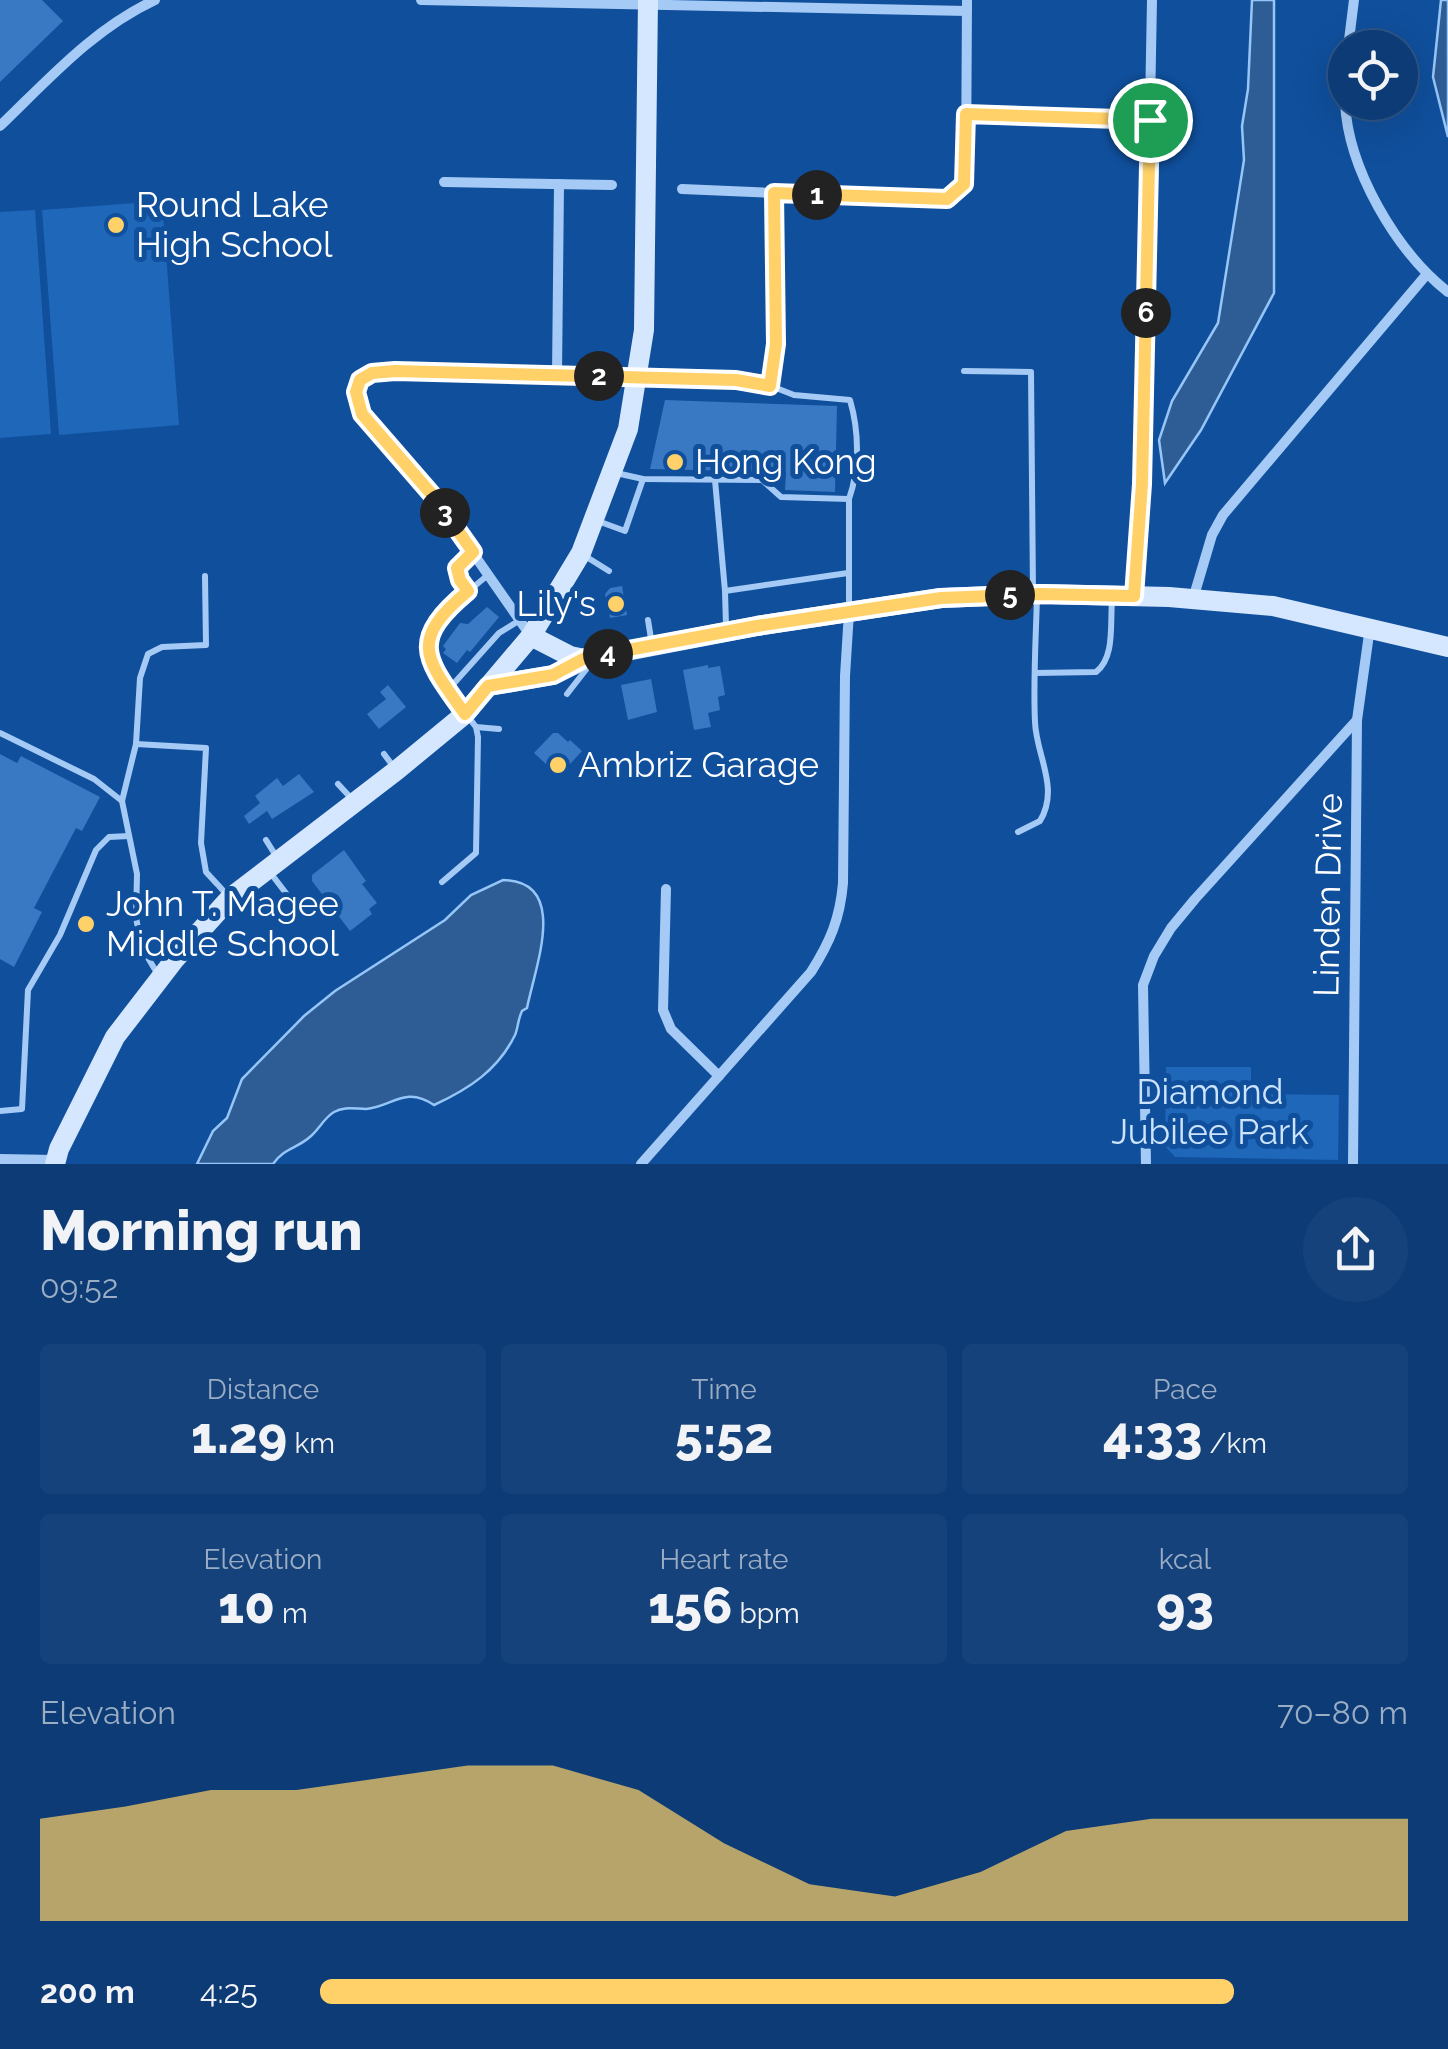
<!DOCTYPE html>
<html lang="en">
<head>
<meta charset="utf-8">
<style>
	:root { --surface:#0c3b75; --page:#15427a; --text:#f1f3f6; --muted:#9aadc5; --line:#2c5587; --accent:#ffd168 }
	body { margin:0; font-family:Raleway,sans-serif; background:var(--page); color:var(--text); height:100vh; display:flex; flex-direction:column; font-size:38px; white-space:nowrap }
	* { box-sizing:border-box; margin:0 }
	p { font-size:32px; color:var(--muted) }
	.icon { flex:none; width:55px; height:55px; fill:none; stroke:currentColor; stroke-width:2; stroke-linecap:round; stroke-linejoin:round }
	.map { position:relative; height:1164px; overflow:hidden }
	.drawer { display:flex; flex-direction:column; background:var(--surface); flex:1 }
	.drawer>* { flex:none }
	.buttons { position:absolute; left:1328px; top:30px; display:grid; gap:20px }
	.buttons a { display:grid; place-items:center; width:90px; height:90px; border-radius:50%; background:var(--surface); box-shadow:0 10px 40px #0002,0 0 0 2px var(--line); font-size:50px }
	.pin { position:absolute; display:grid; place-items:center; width:85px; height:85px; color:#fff; margin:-42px; border:5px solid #fff; border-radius:50%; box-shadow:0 2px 10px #0007 }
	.km { position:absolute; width:50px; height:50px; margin:-25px; border-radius:50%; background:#222; color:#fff; font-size:28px; line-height:50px; text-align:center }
	.round { display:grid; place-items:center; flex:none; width:105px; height:105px; border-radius:52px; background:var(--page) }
	.summary { display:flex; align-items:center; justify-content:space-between; height:170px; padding:0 40px }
	h1 { font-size:55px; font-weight:800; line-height:75px }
	.figures { display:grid; grid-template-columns:repeat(3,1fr); gap:15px; height:170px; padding:10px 40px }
	.figures div { display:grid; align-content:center; border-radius:10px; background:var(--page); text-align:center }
	.figures b { font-size:50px; font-weight:800 }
	.figures small { font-size:28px; font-weight:400 }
	.figures p { font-size:28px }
	.chart { height:280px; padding:20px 40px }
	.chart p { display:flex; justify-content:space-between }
	.chart svg { width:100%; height:180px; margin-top:10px; fill:var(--accent); opacity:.7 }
	ul { padding:0 40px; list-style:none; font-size:32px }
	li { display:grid; grid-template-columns:160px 120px 1fr; align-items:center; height:75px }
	li i { height:25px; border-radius:12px; background:var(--accent) }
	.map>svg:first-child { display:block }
	.green { fill:#1f67b9 }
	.water { fill:#2e5c95; stroke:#96c5f8; stroke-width:2.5 }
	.building { fill:#3978c3 }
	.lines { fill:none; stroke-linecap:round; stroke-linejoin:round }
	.service { stroke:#a4caf5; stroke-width:6 }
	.minor { stroke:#a4caf5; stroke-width:10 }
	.secondary { stroke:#d5e7fe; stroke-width:20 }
	.route-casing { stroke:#fff; stroke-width:20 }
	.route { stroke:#ffd168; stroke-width:12 }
	.poi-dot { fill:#ffd168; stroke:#104f9c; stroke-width:4 }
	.labels { text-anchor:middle; stroke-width:10; stroke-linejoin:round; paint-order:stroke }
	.poi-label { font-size:35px; fill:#fff; stroke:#104f9c; text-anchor:start }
	.street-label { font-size:35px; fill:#fff; stroke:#104f9c }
	.park-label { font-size:35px; fill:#cde4fe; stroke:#104f9c }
</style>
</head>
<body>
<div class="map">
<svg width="1448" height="1164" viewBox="0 0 1448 1164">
	<rect width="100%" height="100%" fill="#104f9c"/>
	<!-- green -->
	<g class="green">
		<polygon points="162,201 179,425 59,435 42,210"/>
		<polygon points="35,210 51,434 0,438 0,212"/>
		<polygon points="1166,1067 1251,1067 1251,1094 1339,1095 1338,1160 1175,1157 1165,1146"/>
	</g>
	<!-- water -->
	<g class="water">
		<polygon points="1252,0 1274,0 1274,293 1201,430 1165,483 1159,440 1172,401 1218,323 1244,160 1242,126 1248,89"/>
		<polygon points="1441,0 1448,0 1448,137 1433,77"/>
		<path d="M 503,880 C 570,881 535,967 527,1008 L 522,1011 C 518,1019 518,1028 515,1035 C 498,1070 469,1089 434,1105 C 405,1085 392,1107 366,1109 C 355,1109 344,1106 334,1112 C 325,1117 319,1129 311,1136 C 297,1149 285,1147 273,1164 L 197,1164 L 213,1131 L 227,1118 L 242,1079 L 304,1016 L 335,991 L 445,920 L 471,895 Z"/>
	</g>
	<!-- building -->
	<g class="building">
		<polygon points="0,0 42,0 63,21 0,82"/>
		<polygon points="665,400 837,406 835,492 785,490 786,472 650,469"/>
		<polygon points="622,586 627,615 610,618 605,594 610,588"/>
		<polygon points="487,607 499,617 470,652 467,650 457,663 443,653 446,649 443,646 460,623 468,624"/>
		<polygon points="708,665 708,668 720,666 725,695 718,697 720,710 708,713 711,727 694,730 683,670"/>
		<polygon points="651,679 657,712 628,720 621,685"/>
		<polygon points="388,685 406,707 379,729 367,714 386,699 380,692"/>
		<polygon points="553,733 558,733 568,742 570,740 582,751 559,776 534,753"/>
		<polygon points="0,754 17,763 21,756 100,797 82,831 76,828 34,908 42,912 14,967 0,959"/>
		<polygon points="299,774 314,792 272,819 267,811 249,824 244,816 260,803 255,796 277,778 283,786"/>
		<polygon points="344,850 366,881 362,884 377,903 369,909 372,914 350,931 312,881 312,875"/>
	</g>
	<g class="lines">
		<!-- service -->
		<g class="service">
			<polyline points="964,371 1031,372 1033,593"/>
			<path d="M 771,386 L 794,395 L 850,400 C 859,431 860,468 849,499"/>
			<polyline points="616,473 643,479 762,480 781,497 849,499 849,606"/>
			<polyline points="715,480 725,591"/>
			<polyline points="595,520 625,531 643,479"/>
			<polyline points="585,556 609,571"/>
			<polyline points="468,591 460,580 457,568 472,553"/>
			<polyline points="648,620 652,645"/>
			<polyline points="726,626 725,591 848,573"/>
			<path d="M 1035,673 L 1096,672 C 1115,658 1110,624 1112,602"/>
			<polyline points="448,690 499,633 520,620"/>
			<polyline points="567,694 588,667"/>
			<polyline points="476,727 499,729"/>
			<polyline points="0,733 94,779 122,801"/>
			<polyline points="136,744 206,748 201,843 206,872 229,897"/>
			<polyline points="384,754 393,766"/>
			<polyline points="338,784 351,798"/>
			<path d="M 1018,832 L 1040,821 C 1060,788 1036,755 1035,722 C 1033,680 1036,637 1037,596"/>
			<polyline points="266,840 276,856"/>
			<polyline points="269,871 295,905"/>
			<path d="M 442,882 L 476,853 L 478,737 L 476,727 C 415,647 407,641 488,575"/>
			<polyline points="157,973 141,946 136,917 137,874 122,801 136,744 140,678 148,654 162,647 206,645 205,576"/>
			<polyline points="0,1111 22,1109 28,990 60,935 96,850 109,837 129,836"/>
		</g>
		<!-- minor -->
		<g class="minor">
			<polyline points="421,0 967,11"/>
			<polyline points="1348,48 1354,0"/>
			<polyline points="1345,87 1345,92"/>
			<path d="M 1345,102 C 1348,169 1396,251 1448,292"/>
			<polyline points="966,114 1150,120"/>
			<path d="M 0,126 C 49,79 93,29 155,0"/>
			<polyline points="444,182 612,185"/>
			<path d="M 682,189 L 932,200 C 952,199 963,193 966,172 L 967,0"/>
			<polyline points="557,375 559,184"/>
			<polyline points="1134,596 1143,484 1152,0"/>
			<polyline points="1193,599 1212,535 1223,515 1427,274"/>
			<polyline points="530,635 434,497 362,414 355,392 360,380 372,373 395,371 736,380 770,386 776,344 774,193"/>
			<polyline points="666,889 663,1010 671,1029 719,1076"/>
			<polyline points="0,1159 56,1160"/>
			<path d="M 641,1164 L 811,972 C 830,942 840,919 843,883 L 845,676 L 849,612"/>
			<polyline points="1146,1164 1143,985 1154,956 1171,928 1195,899 1356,721"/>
			<polyline points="1353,1164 1357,720 1370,627"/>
		</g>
		<!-- secondary -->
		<g class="secondary">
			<polyline points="531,636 570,656 585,659 757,626 941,598 1041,594 1169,597 1273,606 1448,647"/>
			<polyline points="489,686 553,675 585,659"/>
			<polyline points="55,1164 59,1149 115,1037 175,959 230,898 397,770 465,714 531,636 581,553 628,429 644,330 648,0"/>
		</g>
	</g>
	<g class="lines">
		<defs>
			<path id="route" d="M 966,114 L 1150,120 L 1142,484 L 1134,596 L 1040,594 L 941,598 L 757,626 L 585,658 L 553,675 L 488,686 L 465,714 C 425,658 408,641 468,591 L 460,580 L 457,568 L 473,552 L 434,497 L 362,414 L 356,392 L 360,380 L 372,373 L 395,371 L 736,380 L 770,386 L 776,344 L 774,193 L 947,199 L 964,184 Z"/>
		</defs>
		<!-- route casing -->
		<use href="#route" class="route-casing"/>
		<!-- route -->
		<use href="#route" class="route"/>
	</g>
	<!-- markers -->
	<g class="poi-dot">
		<circle cx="116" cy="225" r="10"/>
		<circle cx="675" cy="462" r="10"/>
		<circle cx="616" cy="604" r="10"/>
		<circle cx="558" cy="765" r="10"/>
		<circle cx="86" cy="924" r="10"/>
	</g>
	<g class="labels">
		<!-- poi labels -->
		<g class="poi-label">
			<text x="136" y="217">Round Lake<tspan x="136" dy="40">High School</tspan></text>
			<text x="695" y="474">Hong Kong</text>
			<text x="596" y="616" text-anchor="end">Lily's</text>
			<text x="578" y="777">Ambriz Garage</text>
			<text x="106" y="916">John T. Magee<tspan x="106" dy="40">Middle School</tspan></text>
		</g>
		<!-- street labels -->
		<g class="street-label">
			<text transform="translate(1328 895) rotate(-89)" y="12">Linden Drive</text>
		</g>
		<!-- park labels -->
		<g class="park-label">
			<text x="1210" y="1104">Diamond<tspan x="1210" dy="40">Jubilee Park</tspan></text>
		</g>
	</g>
</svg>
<div class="buttons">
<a><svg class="icon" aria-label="locate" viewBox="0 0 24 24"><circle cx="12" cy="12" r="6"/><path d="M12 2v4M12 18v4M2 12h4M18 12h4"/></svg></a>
</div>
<div class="pin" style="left:1150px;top:120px;background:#1e9e55"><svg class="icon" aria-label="arrive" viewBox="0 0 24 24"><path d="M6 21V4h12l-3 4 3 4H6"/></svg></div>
<b class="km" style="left:817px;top:195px">1</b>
<b class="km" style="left:599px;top:376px">2</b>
<b class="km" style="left:445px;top:513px">3</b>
<b class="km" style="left:608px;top:654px">4</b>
<b class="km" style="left:1010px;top:595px">5</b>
<b class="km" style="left:1146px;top:313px">6</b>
</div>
<section class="drawer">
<div class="summary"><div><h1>Morning run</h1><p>09:52</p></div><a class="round"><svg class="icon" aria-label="share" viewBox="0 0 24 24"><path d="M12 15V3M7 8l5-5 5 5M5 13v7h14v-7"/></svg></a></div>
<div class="figures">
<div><p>Distance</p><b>1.29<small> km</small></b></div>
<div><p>Time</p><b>5:52</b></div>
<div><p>Pace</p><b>4:33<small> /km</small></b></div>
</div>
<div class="figures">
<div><p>Elevation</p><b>10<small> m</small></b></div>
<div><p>Heart rate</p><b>156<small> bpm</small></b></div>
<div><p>kcal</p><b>93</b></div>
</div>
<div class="chart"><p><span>Elevation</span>70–80 m</p>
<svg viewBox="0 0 160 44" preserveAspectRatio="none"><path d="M0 44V19L10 16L20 12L30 12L40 9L50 6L60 6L70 12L80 25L90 35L100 38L110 32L120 22L130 19L140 19L150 19L160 19V44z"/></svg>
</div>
<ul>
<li><b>200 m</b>4:25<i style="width:84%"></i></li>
</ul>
</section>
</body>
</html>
